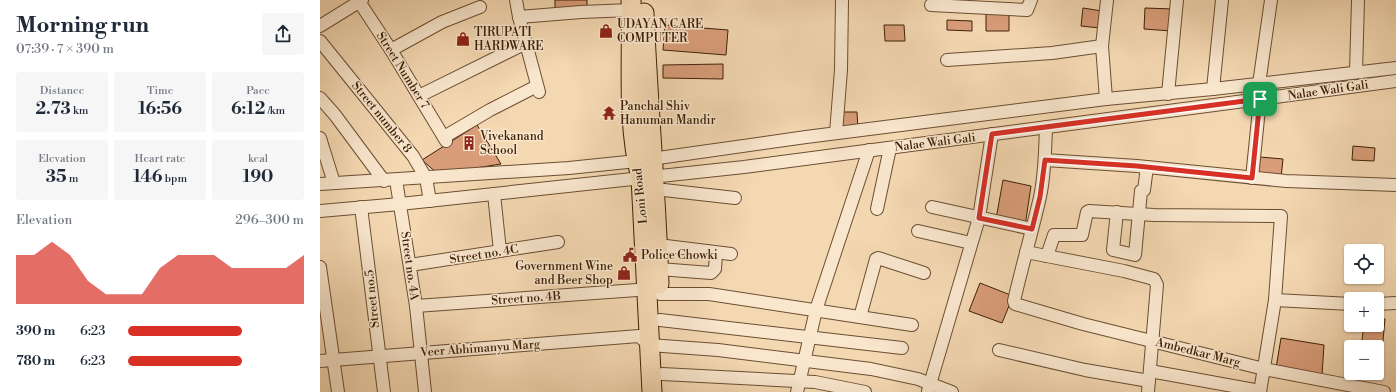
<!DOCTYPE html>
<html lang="en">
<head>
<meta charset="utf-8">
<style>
	:root { --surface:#fff; --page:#f6f6f7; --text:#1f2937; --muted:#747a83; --accent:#d93025 }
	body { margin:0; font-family:"Libre Bodoni",serif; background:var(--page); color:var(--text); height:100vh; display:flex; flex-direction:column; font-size:15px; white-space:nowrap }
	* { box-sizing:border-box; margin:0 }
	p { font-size:13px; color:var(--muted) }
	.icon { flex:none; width:22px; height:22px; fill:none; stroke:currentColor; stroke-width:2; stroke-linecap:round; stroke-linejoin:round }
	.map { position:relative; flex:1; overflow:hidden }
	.side { display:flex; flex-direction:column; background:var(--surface); width:320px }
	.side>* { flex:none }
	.tools { position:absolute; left:1024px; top:244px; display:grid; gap:8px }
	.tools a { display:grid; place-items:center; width:40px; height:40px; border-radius:4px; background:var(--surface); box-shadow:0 1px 3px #0004; font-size:20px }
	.pin { position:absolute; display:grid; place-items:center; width:34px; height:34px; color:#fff; margin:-17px; border-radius:8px; box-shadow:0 2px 6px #0006 }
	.round { display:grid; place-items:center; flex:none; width:42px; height:42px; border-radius:4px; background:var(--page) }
	.headline { display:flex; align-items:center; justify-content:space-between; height:68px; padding:0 16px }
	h1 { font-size:22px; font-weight:800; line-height:30px }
	.figures { display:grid; grid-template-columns:repeat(3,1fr); gap:6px; height:68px; padding:4px 16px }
	.figures div { display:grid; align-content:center; border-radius:4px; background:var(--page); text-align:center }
	.figures b { font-size:17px; font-weight:800 }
	.figures small { font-size:11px; font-weight:400 }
	.figures p { font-size:11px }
	.chart { height:112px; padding:8px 16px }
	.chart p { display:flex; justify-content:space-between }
	.chart svg { width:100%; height:72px; margin-top:4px; fill:var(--accent); opacity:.7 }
	ul { padding:0 16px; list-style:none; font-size:13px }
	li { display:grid; grid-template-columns:64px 48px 1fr; align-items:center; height:30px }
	li i { height:10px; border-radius:5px; background:var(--accent) }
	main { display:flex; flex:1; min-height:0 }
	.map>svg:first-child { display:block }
	.building { fill:#d99d7a; stroke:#3f2007 }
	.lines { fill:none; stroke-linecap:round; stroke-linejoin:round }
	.minor-casing { stroke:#6c4e32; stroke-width:14 }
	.trunk-casing { stroke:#3f2007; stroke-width:21 }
	.minor { stroke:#f8e6cd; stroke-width:12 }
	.trunk { stroke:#f4d8b2; stroke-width:19 }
	.route-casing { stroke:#fff; stroke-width:8 }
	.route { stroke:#d93025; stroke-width:5 }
	.labels { text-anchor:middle; stroke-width:3; stroke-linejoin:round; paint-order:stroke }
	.poi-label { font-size:12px; fill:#3f2007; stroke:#f8e6cd; text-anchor:start }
	.street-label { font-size:12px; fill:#3f2007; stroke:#f8e6cd }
</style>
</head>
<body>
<main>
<section class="side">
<div class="headline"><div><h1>Morning run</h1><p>07:39 · 7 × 390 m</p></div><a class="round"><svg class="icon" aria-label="share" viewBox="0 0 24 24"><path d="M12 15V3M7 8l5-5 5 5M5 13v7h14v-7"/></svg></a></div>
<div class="figures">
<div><p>Distance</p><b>2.73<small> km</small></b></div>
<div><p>Time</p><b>16:56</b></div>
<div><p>Pace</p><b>6:12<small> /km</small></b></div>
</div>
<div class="figures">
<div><p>Elevation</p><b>35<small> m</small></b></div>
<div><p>Heart rate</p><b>146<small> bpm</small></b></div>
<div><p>kcal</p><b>190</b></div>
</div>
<div class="chart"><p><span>Elevation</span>296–300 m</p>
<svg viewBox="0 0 160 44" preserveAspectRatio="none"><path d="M0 44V14L10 14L20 6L30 14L40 30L50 38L60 38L70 38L80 22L90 14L100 14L110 14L120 22L130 22L140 22L150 22L160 14V44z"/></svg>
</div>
<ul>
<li><b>390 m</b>6:23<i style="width:65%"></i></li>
<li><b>780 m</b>6:23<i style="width:65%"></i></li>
</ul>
</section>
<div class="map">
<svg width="1076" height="392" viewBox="0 0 1076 392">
	<rect width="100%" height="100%" fill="#f4d8b2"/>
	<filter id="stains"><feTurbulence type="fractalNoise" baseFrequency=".005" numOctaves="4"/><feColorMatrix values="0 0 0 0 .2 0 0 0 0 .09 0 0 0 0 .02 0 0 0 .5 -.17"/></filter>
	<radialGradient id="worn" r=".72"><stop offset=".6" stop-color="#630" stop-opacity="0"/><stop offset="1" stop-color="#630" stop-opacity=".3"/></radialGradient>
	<!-- building -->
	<g class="building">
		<rect x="235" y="0" width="32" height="9"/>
		<polygon points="763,8 782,11 780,28 761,26"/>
		<polygon points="825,8 853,9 852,31 824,29"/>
		<polygon points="666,13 689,14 689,31 666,31"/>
		<polygon points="627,20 652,21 652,31 627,30"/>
		<polygon points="345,25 408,30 406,55 343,50"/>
		<polygon points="564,25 584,25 585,41 565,41"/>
		<polygon points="403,64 403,79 343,78 343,65"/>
		<polygon points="521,112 537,112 538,130 521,130"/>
		<polygon points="157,125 181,164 118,174 102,160"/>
		<polygon points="1033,146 1055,148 1054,161 1032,160"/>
		<polygon points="940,157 963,159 961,178 938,176"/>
		<polygon points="683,180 711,186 705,226 676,219"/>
		<polygon points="660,283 693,296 682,323 649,311"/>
		<polygon points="1057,318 1065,319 1062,352 1057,352 1057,347 1041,347 1044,325 1057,325"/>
		<polygon points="961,338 1004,345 1002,375 956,368"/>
	</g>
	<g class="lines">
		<defs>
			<g id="minor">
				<polyline points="38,0 71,50 126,141"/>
				<polyline points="196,0 199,17 219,92"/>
				<polyline points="611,5 707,10 711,0"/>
				<polyline points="199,17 261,12 311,10"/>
				<polyline points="0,26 42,0"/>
				<polyline points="0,41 93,156 106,178 110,201"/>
				<polyline points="71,50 122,22 160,7"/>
				<polyline points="627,60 732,53 782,46"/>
				<polyline points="1036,72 1038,0"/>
				<polyline points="893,89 902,0"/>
				<polyline points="848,94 857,0"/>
				<polyline points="99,96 206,43"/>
				<polyline points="0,98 15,115 64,181"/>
				<polyline points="786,99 782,46 787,0"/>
				<path d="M 726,127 C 725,151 725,174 720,197 C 712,232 702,266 694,301 L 695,304 L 763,324 L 944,369 L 1064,392"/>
				<polyline points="516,133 521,70 522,0"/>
				<polyline points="124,137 170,110 217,86"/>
				<polyline points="0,138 14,183"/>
				<polyline points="725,160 817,166 966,181 1076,185"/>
				<polyline points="932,178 940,99 939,84 951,0"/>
				<polyline points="76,180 96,306 105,392"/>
				<polyline points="0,184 249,168 317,161 486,137 786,99 893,89 1076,68"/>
				<polyline points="335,189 415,198"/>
				<polyline points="174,194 180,251"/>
				<polyline points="41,207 64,392"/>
				<polyline points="612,207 712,229"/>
				<polyline points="557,209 570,148"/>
				<polyline points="0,211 80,204 424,167 1076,81"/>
				<polyline points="797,212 793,250 815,255 821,191 824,190 827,167"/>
				<polyline points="598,231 651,243"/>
				<polyline points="338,245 411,254"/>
				<polyline points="706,252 804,271 834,279 837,285 836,297 828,392"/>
				<polyline points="727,256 734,235 762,235 767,212 769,211 834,215 961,216 955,300 940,392"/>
				<polyline points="90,265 238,242"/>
				<polyline points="0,267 18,392"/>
				<polyline points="339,269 391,273 395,269 396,253"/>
				<polyline points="340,294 389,294 592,325"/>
				<polyline points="955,300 1031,304"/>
				<polyline points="1057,304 1076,303"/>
				<polyline points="96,306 317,290"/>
				<polyline points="540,317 556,259 558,258 604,273"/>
				<polyline points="340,320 582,348"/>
				<polyline points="679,350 765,370 829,381"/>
				<polyline points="0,361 319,336 329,345 398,350 551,369 598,379 632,392"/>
				<polyline points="830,371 940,391"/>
				<polyline points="342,374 495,382 545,392"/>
				<polyline points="608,391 659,218 672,134"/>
				<polyline points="477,392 496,310 549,150"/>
			</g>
			<g id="trunk">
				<path d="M 311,0 C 313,59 306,120 321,178 L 332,392"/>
				<path d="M 324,13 C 328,104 336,194 339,284"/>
			</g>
		</defs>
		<!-- minor casing -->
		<use href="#minor" class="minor-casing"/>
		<!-- trunk casing -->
		<use href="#trunk" class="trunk-casing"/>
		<!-- minor -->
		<use href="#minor" class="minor"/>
		<!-- trunk -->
		<use href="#trunk" class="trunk"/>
	</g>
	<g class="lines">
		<defs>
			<polygon id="route" points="940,99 932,178 817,166 725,160 720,197 712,229 659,218 672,134"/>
		</defs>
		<!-- route casing -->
		<use href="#route" class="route-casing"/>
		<!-- route -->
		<use href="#route" class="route"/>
	</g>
	<!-- icons -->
	<defs>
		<symbol id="shop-bare" viewBox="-9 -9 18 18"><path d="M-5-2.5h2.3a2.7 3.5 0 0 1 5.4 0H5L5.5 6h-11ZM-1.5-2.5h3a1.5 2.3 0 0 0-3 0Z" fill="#8f2418" stroke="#f8e6cd" stroke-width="2.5" paint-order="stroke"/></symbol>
		<symbol id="temple-bare" viewBox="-9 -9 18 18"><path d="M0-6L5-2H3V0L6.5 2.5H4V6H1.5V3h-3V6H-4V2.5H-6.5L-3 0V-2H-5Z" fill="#8f2418" stroke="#f8e6cd" stroke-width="2.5" paint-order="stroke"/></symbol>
		<symbol id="building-bare" viewBox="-9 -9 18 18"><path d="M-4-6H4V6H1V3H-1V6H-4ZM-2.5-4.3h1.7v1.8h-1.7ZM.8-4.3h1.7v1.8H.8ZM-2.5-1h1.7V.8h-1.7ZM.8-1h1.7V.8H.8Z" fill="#8f2418" stroke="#f8e6cd" stroke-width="2.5" paint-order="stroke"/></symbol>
		<symbol id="civic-bare" viewBox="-9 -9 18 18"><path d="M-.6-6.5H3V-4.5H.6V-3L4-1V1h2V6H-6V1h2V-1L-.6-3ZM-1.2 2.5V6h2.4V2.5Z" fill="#8f2418" stroke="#f8e6cd" stroke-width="2.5" paint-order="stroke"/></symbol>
	</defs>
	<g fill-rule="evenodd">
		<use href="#shop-bare" x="276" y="21" width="20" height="20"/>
		<use href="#shop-bare" x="133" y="29" width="20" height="20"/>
		<use href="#temple-bare" x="279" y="103" width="20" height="20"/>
		<use href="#building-bare" x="139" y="133" width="20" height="20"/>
		<use href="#civic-bare" x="300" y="245" width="20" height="20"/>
		<use href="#shop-bare" x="294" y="263" width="20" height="20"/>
	</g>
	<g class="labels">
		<!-- poi labels -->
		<g class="poi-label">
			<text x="297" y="28">UDAYAN CARE<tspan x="297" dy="14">COMPUTER</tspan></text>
			<text x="154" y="36">TIRUPATI<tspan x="154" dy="14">HARDWARE</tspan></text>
			<text x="300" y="110">Panchal Shiv<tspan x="300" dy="14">Hanuman Mandir</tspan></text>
			<text x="160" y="140">Vivekanand<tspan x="160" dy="14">School</tspan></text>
			<text x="321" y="259">Police Chowki</text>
			<text x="293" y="270" text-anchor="end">Government Wine<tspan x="293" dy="14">and Beer Shop</tspan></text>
		</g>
		<!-- street labels -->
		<g class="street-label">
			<text transform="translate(83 70) rotate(58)" y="4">Street Number 7</text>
			<text transform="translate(1008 90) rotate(-8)" y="4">Nalae Wali Gali</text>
			<text transform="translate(62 117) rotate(51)" y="4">Street number 8</text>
			<text transform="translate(615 142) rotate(-7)" y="4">Nalae Wali Gali</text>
			<text transform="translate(320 196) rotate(-96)" y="4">Loni Road</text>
			<text transform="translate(164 254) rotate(-9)" y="4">Street no. 4C</text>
			<text transform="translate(90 266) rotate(82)" y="4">Street no. 4A</text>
			<text transform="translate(206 298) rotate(-4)" y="4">Street no. 4B</text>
			<text transform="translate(52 299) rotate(-96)" y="4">Street no.5</text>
			<text transform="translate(160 348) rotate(-4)" y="4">Veer Abhimanyu Marg</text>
			<text transform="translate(878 352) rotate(14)" y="4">Ambedkar Marg</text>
		</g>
	</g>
	<rect width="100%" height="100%" filter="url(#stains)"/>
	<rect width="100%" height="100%" fill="url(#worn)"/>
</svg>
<div class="tools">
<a><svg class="icon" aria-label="locate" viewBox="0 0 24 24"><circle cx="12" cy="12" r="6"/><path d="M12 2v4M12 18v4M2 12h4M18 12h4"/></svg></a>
<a>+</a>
<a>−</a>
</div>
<div class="pin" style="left:940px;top:99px;background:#1e9e55"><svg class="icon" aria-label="arrive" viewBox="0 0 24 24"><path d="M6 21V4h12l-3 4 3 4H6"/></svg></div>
</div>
</main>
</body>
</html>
